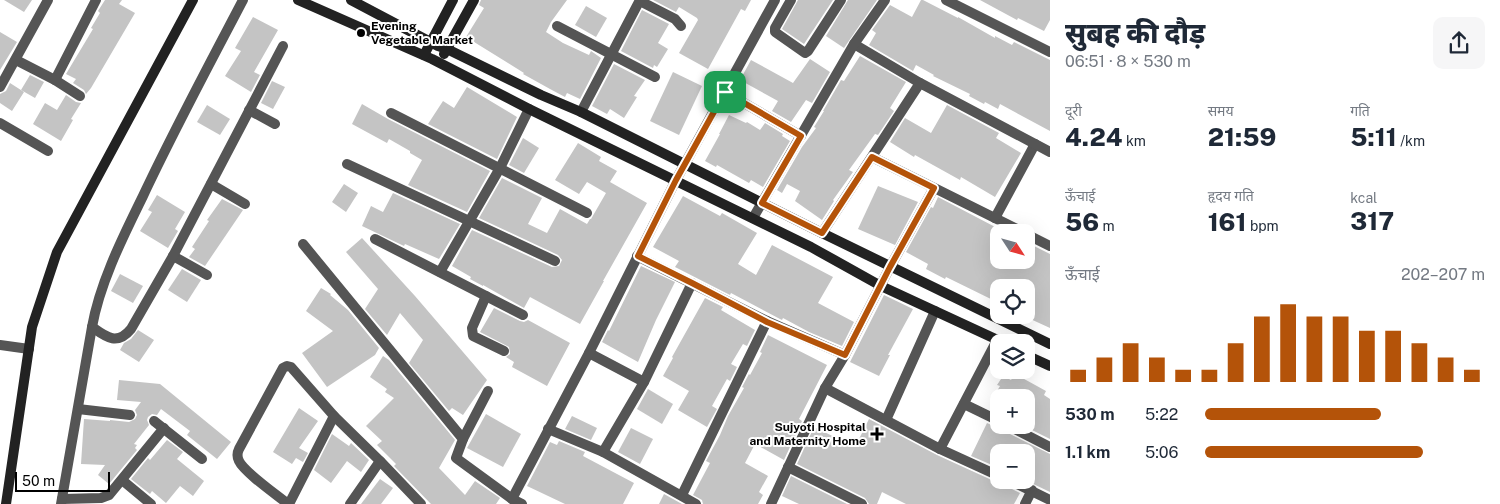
<!DOCTYPE html>
<html lang="hi">
<head>
<meta charset="utf-8">
<style>
	:root { --surface:#fff; --page:#f6f6f7; --text:#1f2937; --muted:#747a83; --accent:#b45309 }
	body { margin:0; font-family:"Public Sans","Noto Sans Devanagari",sans-serif; background:var(--page); color:var(--text); height:100vh; display:flex; flex-direction:column; font-size:19px; white-space:nowrap }
	* { box-sizing:border-box; margin:0 }
	p { font-size:16px; color:var(--muted) }
	.icon { flex:none; width:28px; height:28px; fill:none; stroke:currentColor; stroke-width:2; stroke-linecap:round; stroke-linejoin:round }
	.map { position:relative; flex:1; overflow:hidden }
	.details { display:flex; flex-direction:column; background:var(--surface); width:450px }
	.details>* { flex:none }
	.needle { width:32px; rotate:126deg }
	.controls { position:absolute; left:990px; top:224px; display:grid; gap:10px }
	.controls a { display:grid; place-items:center; width:45px; height:45px; border-radius:10px; background:var(--surface); box-shadow:0 5px 20px #0002; font-size:25px }
	.scale { position:absolute; left:15px; bottom:12px; width:95px; box-sizing:border-box; padding-left:5px; border:2px solid #000; border-top:0; font-size:14px; line-height:18px; white-space:nowrap; color:#000; -webkit-text-stroke:4px #fff; paint-order:stroke }
	.pin { position:absolute; display:grid; place-items:center; width:42px; height:42px; color:#fff; margin:-21px; border-radius:10px; box-shadow:0 2px 8px #0006 }
	.round { display:grid; place-items:center; flex:none; width:52px; height:52px; border-radius:10px; background:var(--page) }
	.headline { display:flex; align-items:center; justify-content:space-between; height:85px; padding:0 15px }
	h1 { font-size:28px; font-weight:800; line-height:38px }
	.metrics { display:grid; grid-template-columns:repeat(3,1fr); gap:8px; height:85px; padding:5px 15px }
	.metrics div { display:grid; align-content:center }
	.metrics b { font-size:25px; font-weight:800 }
	.metrics small { font-size:14px; font-weight:400 }
	.metrics p { font-size:14px }
	.chart { height:140px; padding:10px 15px }
	.chart p { display:flex; justify-content:space-between }
	.chart svg { width:100%; height:90px; margin-top:5px; stroke:var(--accent); stroke-width:6 }
	ul { padding:0 15px; list-style:none; font-size:16px }
	li { display:grid; grid-template-columns:80px 60px 1fr; align-items:center; height:38px }
	li i { height:12px; border-radius:6px; background:var(--accent) }
	main { display:flex; flex:1; min-height:0 }
	.map>svg:first-child { display:block }
	.building { fill:#c4c4c4 }
	.lines { fill:none; stroke-linecap:round; stroke-linejoin:round }
	.street { stroke:#555; stroke-width:10 }
	.secondary { stroke:#222; stroke-width:10 }
	.route-casing { stroke:#fff; stroke-width:10 }
	.route { stroke:#b45309; stroke-width:6 }
	.poi-dot { fill:#000; stroke:#fff; stroke-width:2 }
	.labels { text-anchor:middle; stroke-width:4; stroke-linejoin:round; paint-order:stroke }
	.poi-label { font-size:12px; font-weight:bold; fill:#000; stroke:#fff; text-anchor:start }
</style>
</head>
<body>
<main>
<div class="map">
<svg width="1050" height="504" viewBox="0 0 1050 504">
	<rect width="100%" height="100%" fill="#fff"/>
	<!-- building -->
	<g class="building">
		<polygon points="4,0 32,0 24,12"/>
		<polygon points="105,0 122,0 119,4 135,13 91,88 86,94 84,90 73,83 76,79 66,74 93,29 91,28 100,13 98,11"/>
		<polygon points="481,0 567,0 551,22 546,32 563,43 589,55 591,51 601,58 580,99 567,93 565,97 550,89 523,74 524,73 466,37 484,8 479,5"/>
		<polygon points="653,0 751,0 745,11 741,9 708,69 679,53 698,20 697,18 679,7 676,12"/>
		<polygon points="798,0 833,0 804,44 782,29"/>
		<polygon points="848,0 877,0 844,48 826,36"/>
		<polygon points="921,0 923,0 958,18 958,17 995,38 995,36 1012,45 1014,42 1050,60 1050,131 1000,104 998,109 985,102 984,104 969,96 970,94 933,76 934,75 916,65 913,71 869,45 876,33 872,30 890,5 912,17"/>
		<polygon points="980,0 1050,0 1050,20 1044,31 1018,18 1017,20"/>
		<polygon points="586,6 607,18 596,37 575,25"/>
		<polygon points="642,10 669,24 658,43 668,49 657,67 654,65 653,68 621,51"/>
		<polygon points="253,17 278,30 254,72 260,75 251,92 225,76 241,51 235,48"/>
		<polygon points="0,32 17,42 0,70"/>
		<polygon points="860,56 906,82 890,108 894,111 878,135 875,134 849,170 853,172 833,200 834,201 822,220 795,201 800,191 787,184 782,193 777,190 802,147 816,128 814,127 824,111 823,111 841,80 844,81"/>
		<polygon points="810,59 830,72 812,103 806,100 791,122 772,111 778,101 740,80 751,60 793,83"/>
		<polygon points="614,64 645,80 634,96 637,97 624,118 610,109 607,114 592,106"/>
		<polygon points="673,72 702,86 679,135 650,121"/>
		<polygon points="30,75 44,82 35,98 21,90"/>
		<polygon points="272,81 285,87 273,109 261,103"/>
		<polygon points="10,83 24,92 12,111 0,103 0,94 6,91"/>
		<polygon points="467,87 517,117 497,159 428,124 443,101 454,108"/>
		<polygon points="66,95 76,102 81,103 71,119 73,120 61,141 33,124 45,103 57,110"/>
		<polygon points="362,104 388,119 490,171 467,212 408,185 422,160 410,153 410,151 389,139 387,143 352,124"/>
		<polygon points="207,105 230,119 220,135 197,122"/>
		<polygon points="947,105 999,133 996,138 1021,153 995,197 961,177 960,180 915,155 914,157 890,142 905,118 931,133"/>
		<polygon points="729,115 746,123 747,122 760,130 765,123 783,134 782,136 790,141 763,187 751,180 749,183 717,165 716,167 705,161 720,134 719,134"/>
		<polygon points="523,138 539,148 524,173 509,165"/>
		<polygon points="578,143 601,157 599,161 617,171 610,182 647,203 603,281 604,281 580,324 530,297 524,308 483,285 483,286 470,279 471,277 452,266 472,230 552,267 559,266 562,260 558,255 479,218 502,178 542,198 528,224 547,233 560,209 587,224 590,219 591,219 606,193 587,182 579,194 555,180"/>
		<polygon points="344,184 358,193 346,212 332,202"/>
		<polygon points="878,186 918,202 895,245 858,229"/>
		<polygon points="393,193 460,224 439,259 405,244 404,246 362,226 371,206 383,212"/>
		<polygon points="157,195 185,212 175,229 178,231 168,248 140,231 152,212 148,210"/>
		<polygon points="683,196 720,216 722,213 757,233 738,264 756,275 772,245 833,277 818,303 854,322 842,346 809,332 783,318 782,320 780,319 731,293 730,295 675,267 679,261 653,247"/>
		<polygon points="938,197 999,229 999,260 1026,260 1026,242 1050,254 1050,328 1026,317 1026,288 999,288 999,303 946,277 945,279 926,269 928,264 906,252 931,207 933,208"/>
		<polygon points="222,199 243,210 205,266 189,257 195,249 192,247 209,221 207,220"/>
		<polygon points="362,238 415,296 487,380 463,415 452,408 449,411 409,363 423,340 400,313 387,335 365,309 378,289 346,252"/>
		<polygon points="641,266 675,282 656,320 638,362 602,342 608,330 609,331"/>
		<polygon points="182,269 201,280 187,302 168,290"/>
		<polygon points="120,274 143,286 133,303 111,291"/>
		<polygon points="321,288 331,294 330,295 348,310 379,348 375,355 327,387 302,353 333,331 306,311"/>
		<polygon points="884,295 913,309 888,355 890,355 879,376 850,362"/>
		<polygon points="705,298 723,307 721,310 755,330 747,346 743,344 731,364 737,367 730,381 727,379 712,406 717,409 707,427 678,410 689,391 663,376 673,358 672,357"/>
		<polygon points="494,308 520,321 524,322 528,320 570,343 547,386 512,367 514,362 506,357 510,354 509,347 480,332"/>
		<polygon points="138,330 154,340 139,362 120,350 124,343 131,339"/>
		<polygon points="768,335 827,365 799,419 802,421 784,460 755,444 745,463 768,476 759,492 763,495 758,504 703,504 702,500 693,495 710,463 706,461 720,435 728,416 744,388 742,387 749,374 750,375 762,353 760,352"/>
		<polygon points="383,356 389,360 455,440 439,468 465,495 475,481 500,498 496,504 431,504 394,466 396,464 377,445 382,441 366,426 394,398 385,392 387,389 370,377"/>
		<polygon points="1015,374 1046,391 1044,395 1050,399 1050,439 1022,425 1026,425 1026,398 993,398 1000,386 997,385 1003,376 1011,380"/>
		<polygon points="119,380 160,384 231,442 217,459 187,435 190,431 161,409 157,415 152,414 148,417 147,420 149,425 134,444 137,445 135,448 137,450 109,484 98,475 105,465 81,464 84,419 110,421 110,420 129,422 135,419 137,415 135,410 141,402 117,400"/>
		<polygon points="648,389 673,404 662,424 637,409"/>
		<polygon points="299,408 318,421 299,448 308,453 303,462 296,458 292,464 273,452"/>
		<polygon points="486,414 521,434 503,467 467,448"/>
		<polygon points="572,416 597,428 591,440 565,429"/>
		<polygon points="869,419 937,455 996,482 1003,482 1006,486 1020,493 1014,504 906,504 882,492 877,504 869,504 865,498 797,464 814,427 855,447"/>
		<polygon points="987,423 996,427 1001,427 1004,431 1050,454 1050,492 1025,480 1026,480 1026,452 999,452 999,468 971,456"/>
		<polygon points="631,428 653,439 640,464 618,452"/>
		<polygon points="332,434 349,446 351,443 369,460 361,472 347,461 331,483 314,470"/>
		<polygon points="167,440 183,452 177,459 204,481 193,496 180,486 166,503 152,491 150,494 131,479 148,458 150,460"/>
		<polygon points="559,441 585,452 583,456 634,483 623,504 565,504 527,486 550,442 557,445"/>
		<polygon points="791,476 847,504 799,504 782,496"/>
		<polygon points="380,479 393,488 381,504 361,504"/>
		<polygon points="664,494 682,504 659,504"/>
	</g>
	<g class="lines">
		<!-- street -->
		<g class="street">
			<polyline points="791,0 775,28 775,32 805,53 808,51 841,0"/>
			<polyline points="946,0 1050,52"/>
			<polyline points="640,1 675,19 681,26"/>
			<polyline points="557,26 655,77"/>
			<polyline points="854,44 920,83"/>
			<polyline points="16,60 55,80 96,0"/>
			<polyline points="55,80 80,96"/>
			<polyline points="0,87 48,0"/>
			<polyline points="725,92 801,136"/>
			<polyline points="249,110 275,124"/>
			<polyline points="581,112 640,0"/>
			<polyline points="391,113 587,213"/>
			<polyline points="0,123 48,151"/>
			<polyline points="872,157 1023,232"/>
			<polyline points="347,164 555,261"/>
			<polyline points="211,184 245,204"/>
			<polyline points="753,218 854,44 885,0"/>
			<polyline points="995,218 1035,144"/>
			<polyline points="822,233 920,83 1050,152"/>
			<polyline points="1026,234 1050,246"/>
			<polyline points="375,239 523,315"/>
			<polyline points="303,244 463,439 456,458 512,499 522,504"/>
			<polyline points="173,256 207,275"/>
			<polyline points="637,256 767,321"/>
			<polyline points="440,272 500,168 529,109"/>
			<polyline points="486,296 472,328 473,336 504,351"/>
			<path d="M 92,327 C 106,337 117,346 131,329 L 173,256 L 283,46"/>
			<polyline points="0,345 29,349"/>
			<polyline points="589,353 644,382"/>
			<polyline points="825,388 940,449 999,476"/>
			<polyline points="964,404 999,421"/>
			<polyline points="78,409 130,415"/>
			<polyline points="886,420 935,311"/>
			<polyline points="154,421 202,459"/>
			<polyline points="1007,425 1050,447"/>
			<polyline points="548,429 603,452 696,504"/>
			<polyline points="463,439 488,391"/>
			<polyline points="940,449 997,340"/>
			<polyline points="603,452 644,382 692,283"/>
			<polyline points="788,467 862,504"/>
			<polyline points="122,480 151,504"/>
			<polyline points="1009,480 1050,500"/>
			<polyline points="682,495 767,321 845,355"/>
			<polyline points="62,499 101,498 109,495 164,428"/>
			<polyline points="512,499 589,353 676,180 775,0"/>
			<path d="M 61,504 L 92,327 C 100,282 123,237 143,196 C 174,130 209,65 243,0"/>
			<path d="M 288,504 C 277,495 244,472 239,461 C 237,457 237,453 239,449 L 283,368 L 287,366 L 291,367 L 334,416 L 380,461 L 421,504"/>
			<polyline points="289,504 334,416"/>
			<polyline points="350,504 380,461"/>
			<polyline points="771,504 825,388 845,355 890,267 934,188"/>
			<polyline points="1025,504 1032,490"/>
		</g>
		<!-- secondary -->
		<g class="secondary">
			<polyline points="298,0 432,59 529,109 811,247 881,286 1002,342"/>
			<polyline points="351,0 438,46 447,49 541,95 581,112 822,233 1050,344"/>
			<polyline points="444,54 474,0"/>
			<polyline points="424,55 453,0"/>
			<polyline points="1026,355 1050,366"/>
			<polyline points="6,504 32,327 57,252 193,0"/>
		</g>
	</g>
	<g class="lines">
		<defs>
			<polygon id="route" points="725,92 801,136 762,203 822,233 872,157 934,188 890,267 845,355 767,322 692,283 638,256 676,180"/>
		</defs>
		<!-- route casing -->
		<use href="#route" class="route-casing"/>
		<!-- route -->
		<use href="#route" class="route"/>
	</g>
	<!-- markers -->
	<g class="poi-dot">
		<circle cx="361" cy="33" r="5"/>
		<path d="M874.5 426.5h5v5h5v5h-5v5h-5v-5h-5v-5h5z"/>
	</g>
	<g class="labels">
		<!-- poi labels -->
		<g class="poi-label">
			<text x="371" y="30">Evening<tspan x="371" dy="14">Vegetable Market</tspan></text>
			<text x="866" y="431" text-anchor="end">Sujyoti Hospital<tspan x="866" dy="14">and Maternity Home</tspan></text>
		</g>
	</g>
</svg>
<div class="controls">
<a><svg class="needle" viewBox="-14 -14 28 28"><path d="M0-13l5 13h-10z" fill="#e53935"/><path d="M0 13l5-13h-10z" fill="#747a83"/></svg></a>
<a><svg class="icon" aria-label="locate" viewBox="0 0 24 24"><circle cx="12" cy="12" r="6"/><path d="M12 2v4M12 18v4M2 12h4M18 12h4"/></svg></a>
<a><svg class="icon" aria-label="layers" viewBox="0 0 24 24"><path d="M12 4l9 5-9 5-9-5zM3 14l9 5 9-5"/></svg></a>
<a>+</a>
<a>−</a>
</div>
<div class="scale">50 m</div>
<div class="pin" style="left:725px;top:92px;background:#1e9e55"><svg class="icon" aria-label="arrive" viewBox="0 0 24 24"><path d="M6 21V4h12l-3 4 3 4H6"/></svg></div>
</div>
<section class="details">
<div class="headline"><div><h1>सुबह की दौड़</h1><p>06:51 · 8 × 530 m</p></div><a class="round"><svg class="icon" aria-label="share" viewBox="0 0 24 24"><path d="M12 15V3M7 8l5-5 5 5M5 13v7h14v-7"/></svg></a></div>
<div class="metrics">
<div><p>दूरी</p><b>4.24<small> km</small></b></div>
<div><p>समय</p><b>21:59</b></div>
<div><p>गति</p><b>5:11<small> /km</small></b></div>
</div>
<div class="metrics">
<div><p>ऊँचाई</p><b>56<small> m</small></b></div>
<div><p>हृदय गति</p><b>161<small> bpm</small></b></div>
<div><p>kcal</p><b>317</b></div>
</div>
<div class="chart"><p><span>ऊँचाई</span>202–207 m</p>
<svg viewBox="0 0 160 44" preserveAspectRatio="none"><path d="M5 44V38M15 44V32M25 44V25M35 44V32M45 44V38M55 44V38M65 44V25M75 44V12M85 44V6M95 44V12M105 44V12M115 44V19M125 44V19M135 44V25M145 44V32M155 44V38"/></svg>
</div>
<ul>
<li><b>530 m</b>5:22<i style="width:63%"></i></li>
<li><b>1.1 km</b>5:06<i style="width:78%"></i></li>
</ul>
</section>
</main>
</body>
</html>
